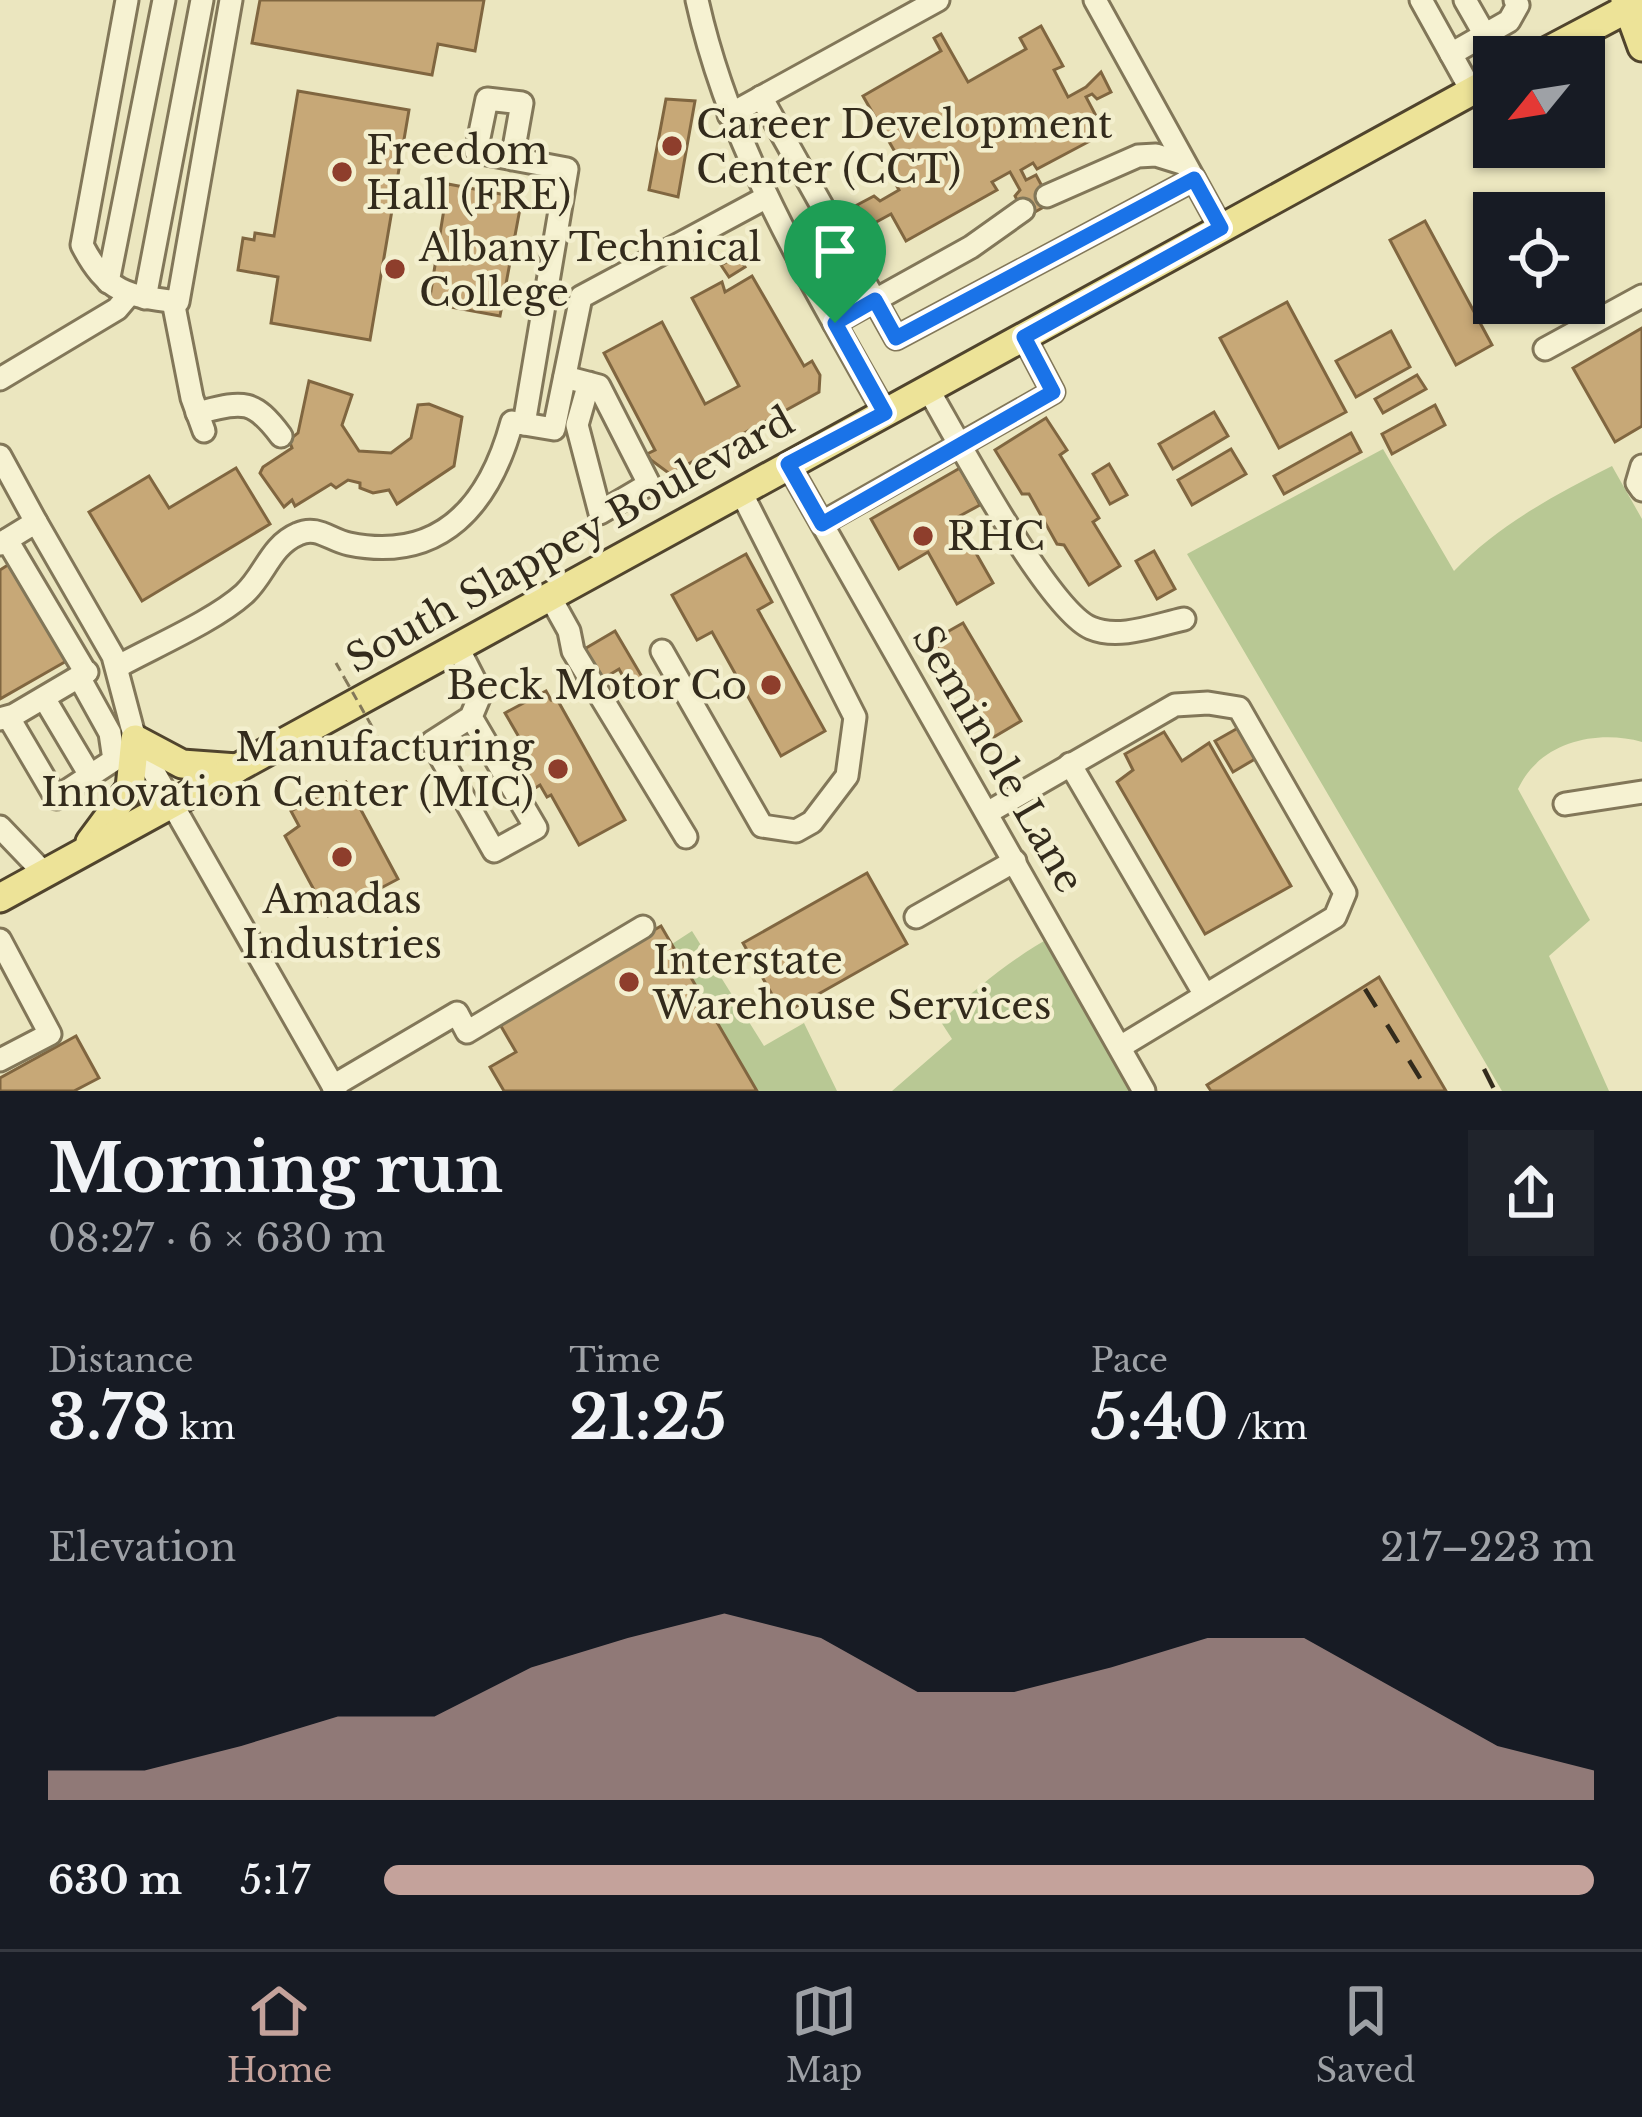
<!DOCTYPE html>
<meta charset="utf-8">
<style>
body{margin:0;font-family:"Libre Baskerville",serif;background:#20242c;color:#f1f3f6;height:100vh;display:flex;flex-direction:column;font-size:45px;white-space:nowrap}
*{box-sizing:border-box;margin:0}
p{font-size:39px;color:#9ea1a6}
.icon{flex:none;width:66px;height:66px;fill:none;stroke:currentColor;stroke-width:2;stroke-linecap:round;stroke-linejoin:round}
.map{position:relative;height:1091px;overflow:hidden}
.details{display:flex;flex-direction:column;background:#171b24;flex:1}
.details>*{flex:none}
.needle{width:78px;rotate:240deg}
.tools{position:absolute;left:1473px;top:36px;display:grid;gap:24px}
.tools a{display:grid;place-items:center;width:132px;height:132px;border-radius:0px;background:#171b24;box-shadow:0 3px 9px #0004;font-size:60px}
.pin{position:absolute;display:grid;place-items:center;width:102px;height:102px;color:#fff;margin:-123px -51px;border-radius:50% 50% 50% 0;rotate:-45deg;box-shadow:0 0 12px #0007}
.pin .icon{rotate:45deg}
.round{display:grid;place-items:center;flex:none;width:126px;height:126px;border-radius:0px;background:#20242c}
.headline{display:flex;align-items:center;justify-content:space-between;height:204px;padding:0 48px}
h1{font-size:66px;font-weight:700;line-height:90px}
.metrics{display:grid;grid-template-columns:repeat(3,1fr);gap:18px;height:204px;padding:12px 48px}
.metrics div{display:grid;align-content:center}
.metrics b{font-size:60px;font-weight:700}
.metrics small{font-size:33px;font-weight:400}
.metrics p{font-size:33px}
.chart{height:336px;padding:24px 48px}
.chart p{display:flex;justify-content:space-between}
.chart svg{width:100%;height:216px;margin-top:12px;fill:#c4a29b;opacity:.7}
ul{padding:0 48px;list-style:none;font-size:39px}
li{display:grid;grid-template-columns:192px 144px 1fr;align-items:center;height:90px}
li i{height:30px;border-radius:15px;background:#c4a29b}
.tab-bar{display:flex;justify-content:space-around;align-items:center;height:168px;border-top:3px solid #363941;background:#171b24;font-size:33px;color:#9ea1a6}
.tab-bar a{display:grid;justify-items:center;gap:6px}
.tab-bar .on{color:#c4a29b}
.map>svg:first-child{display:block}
</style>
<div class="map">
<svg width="1642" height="1091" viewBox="0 0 1642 1091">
<rect width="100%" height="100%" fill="#ebe6bf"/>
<g fill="#b8c894">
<path d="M1383 449 1454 571C1499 525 1554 495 1612 466L1642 519V742C1595 729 1539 743 1518 789L1590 920 1549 956 1609 1091H1502L1187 554Z"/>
<polygon points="692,931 764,1046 804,1023 837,1091 757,1091 672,944"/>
<path d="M1056 934 1144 1091H892L952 1039 941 1022C976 987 1013 958 1056 934Z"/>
</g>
<g fill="#c7a877" stroke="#806640" stroke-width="3">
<polygon points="260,0 484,0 475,51 438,44 432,75 252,43"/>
<polygon points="1041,26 1063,66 1054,70 1068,97 1086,87 1101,72 1111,92 1097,99 1092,94 1086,97 1105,133 1037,169 1033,163 1021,170 1026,180 1036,175 1051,203 1026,217 1015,196 1020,190 1010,172 992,182 997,190 906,241 891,214 869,226 857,205 874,196 880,201 899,190 886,167 899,159 863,96 941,51 934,38 941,34 968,82 1026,49 1020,38"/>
<polygon points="298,91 409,110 370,340 271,323 278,277 238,270 243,238 254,240 255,233 274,236"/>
<polygon points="666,99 695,101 678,197 649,190"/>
<polygon points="448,184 522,198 500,316 429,303"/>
<polygon points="1425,221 1492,345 1456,365 1390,240"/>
<polygon points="738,256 745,267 729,277 721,265"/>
<polygon points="752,276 804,366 812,361 820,375 819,392 670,474 651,460 647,454 655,450 604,353 662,322 705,404 739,386 692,298 722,282 725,292"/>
<polygon points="1287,302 1346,412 1279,448 1220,338"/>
<polygon points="1642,328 1642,426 1615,442 1573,368"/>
<polygon points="1391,331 1410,367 1356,397 1336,361"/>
<polygon points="1417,375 1426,389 1383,413 1375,399"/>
<polygon points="309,381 352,395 342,425 359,451 391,453 411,438 418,405 429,404 462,417 454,466 397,504 389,490 373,493 360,488 360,483 348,480 336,488 331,484 295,506 292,500 284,507 260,473 263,467 292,448 289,440 298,433"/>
<polygon points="1435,405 1445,425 1392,454 1382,434"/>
<polygon points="1214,412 1228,436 1173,469 1159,444"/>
<polygon points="1046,418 1067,450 1060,455 1099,518 1093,522 1120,566 1089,585 1064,545 1057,544 1029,494 1022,494 995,450"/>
<polygon points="1351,433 1361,452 1284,494 1274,476"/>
<polygon points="1231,449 1246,474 1192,505 1178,480"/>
<polygon points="1109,464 1127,495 1110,504 1093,474"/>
<polygon points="236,468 270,524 142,601 89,512 149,476 169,508"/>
<polygon points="960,468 980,505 956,518 993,583 957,604 928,552 899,569 871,519"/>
<polygon points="1154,551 1175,589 1157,599 1136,561"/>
<polygon points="746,554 772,602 758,610 825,731 781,756 712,632 697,640 672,595"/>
<polygon points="14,561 70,659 0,699 0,570"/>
<polygon points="963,623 1021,721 989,740 933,640"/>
<polygon points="615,631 645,682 631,691 619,669 599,681 581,651"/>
<polygon points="546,691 551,700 558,701 625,820 579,845 551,795 547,797 540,785 532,790 510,752 523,744 505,713"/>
<polygon points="1238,728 1255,759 1233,772 1215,741"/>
<polygon points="1164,732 1182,761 1209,743 1291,886 1205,934 1117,782 1133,770 1125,754"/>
<polygon points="346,782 398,879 328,916 285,836 299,826 291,811"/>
<polygon points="867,873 907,944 783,1014 743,943"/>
<polygon points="661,926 757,1091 504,1091 490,1067 516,1052 498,1021"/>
<polygon points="1379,977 1446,1091 1211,1091 1207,1085"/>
<polygon points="76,1036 99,1078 74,1091 0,1091 0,1078"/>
</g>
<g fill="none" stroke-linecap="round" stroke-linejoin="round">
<defs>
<g id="minor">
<path d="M127 0 82 245C107 293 127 296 178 302L231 0"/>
<path d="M697 0C730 150 810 280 885 413"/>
<polyline points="1421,0 1472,92"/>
<polyline points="1465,0 1485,35"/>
<polyline points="1451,54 1509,21 1518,5 1515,0"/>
<polyline points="761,97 896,338 1194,179 1095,0"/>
<polyline points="729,115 938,0"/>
<polyline points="512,159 522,103 487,99 476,152 567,169 524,424"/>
<polyline points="1194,179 1221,228"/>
<polyline points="1047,196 1138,156 1156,155 1185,164"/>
<polyline points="108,282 164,0"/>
<polyline points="145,298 202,0"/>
<polyline points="173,301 192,398 204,431"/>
<polyline points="834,323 971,247 1023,210"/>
<polyline points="1545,349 1642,296"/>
<polyline points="565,377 599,386 649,484 600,513 577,425 589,383"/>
<polyline points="0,379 117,309 128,296"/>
<path d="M928 389C956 437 1048 610 1091 628 1119 640 1156 625 1184 619"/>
<path d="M197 413C242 402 252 397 281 436"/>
<polyline points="0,456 36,522"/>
<polyline points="788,464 1144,1091"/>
<polyline points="1642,466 1637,483 1642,490"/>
<polyline points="822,523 1053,392 1024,337"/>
<polyline points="7,540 86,673"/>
<polyline points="0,544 36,522 113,656 135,739 336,1091"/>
<polyline points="549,595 569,631 573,651 686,837"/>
<polyline points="457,646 481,693 471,717 432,742 494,851 536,828 471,717"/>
<polyline points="662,651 762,826 796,831 812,822 847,776 855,717 740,490"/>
<path d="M117 667C153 647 214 621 244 594 265 575 270 546 298 534 317 525 330 540 349 544 442 563 490 503 512 422L554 429 581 297 767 197"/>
<polyline points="44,698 91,777"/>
<polyline points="9,718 56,798 114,760 110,733 79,677"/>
<polyline points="0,719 14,715 87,672"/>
<polyline points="1070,764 1205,995"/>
<polyline points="1565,804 1642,792"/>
<polyline points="987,813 1175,705 1208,703 1239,708 1345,893 1335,917 1120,1047"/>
<polyline points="0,827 45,874"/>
<polyline points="916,917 1015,861"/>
<polyline points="0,940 50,1034 0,1060"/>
<polyline points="333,1086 457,1013 467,1032 643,927"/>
</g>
<g id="major">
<polyline points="1625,0 1642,47"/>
<polyline points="1536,57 1642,1"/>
<polyline points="90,842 130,788 135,739 182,764 237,768"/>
<polyline points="0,898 1494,79"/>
</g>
</defs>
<use href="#minor" stroke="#827759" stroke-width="27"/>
<use href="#major" stroke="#50442d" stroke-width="33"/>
<g stroke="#827759" stroke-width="3" stroke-dasharray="9 6" stroke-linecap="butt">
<polyline points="336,663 345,679"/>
<polyline points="370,723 378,738"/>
</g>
<use href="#minor" stroke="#f6f2d2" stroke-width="21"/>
<use href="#major" stroke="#ede398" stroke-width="27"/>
<g stroke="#332b1c" stroke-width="4.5" stroke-dasharray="21 21" stroke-linecap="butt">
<polyline points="1365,989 1428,1091"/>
<polyline points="1484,1069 1495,1091"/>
</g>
<polyline stroke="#827759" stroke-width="3" stroke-dasharray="9 6" stroke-linecap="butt" points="345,679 370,723"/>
</g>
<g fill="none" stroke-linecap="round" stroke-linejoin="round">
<defs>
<polygon id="route" points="1194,179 1221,228 1024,337 1053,392 822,524 788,464 885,413 835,323 875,300 896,338"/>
</defs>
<use href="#route" stroke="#fff" stroke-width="24"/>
<use href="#route" stroke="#1a73e8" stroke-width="15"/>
</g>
<g fill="#8e3e2c" stroke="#f3efce" stroke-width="4.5">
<circle cx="672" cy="146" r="12"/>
<circle cx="342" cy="172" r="12"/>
<circle cx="395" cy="269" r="12"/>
<circle cx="923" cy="536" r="12"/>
<circle cx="771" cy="685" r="12"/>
<circle cx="558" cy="769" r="12"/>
<circle cx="342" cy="857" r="12"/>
<circle cx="629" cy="982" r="12"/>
</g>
<g text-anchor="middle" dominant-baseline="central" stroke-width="9" stroke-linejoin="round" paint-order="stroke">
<g font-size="39" fill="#332b1c" stroke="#f3efce" text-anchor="start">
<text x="696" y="124">Career Development<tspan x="696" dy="45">Center (CCT)</tspan></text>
<text x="366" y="150">Freedom<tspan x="366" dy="45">Hall (FRE)</tspan></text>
<text x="419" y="247">Albany Technical<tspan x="419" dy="45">College</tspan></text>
<text x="947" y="536">RHC</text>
<text x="747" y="685" text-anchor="end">Beck Motor Co</text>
<text x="534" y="747" text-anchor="end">Manufacturing<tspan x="534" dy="45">Innovation Center (MIC)</tspan></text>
<text x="342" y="899" text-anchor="middle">Amadas<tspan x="342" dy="45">Industries</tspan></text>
<text x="653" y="960">Interstate<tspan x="653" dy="45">Warehouse Services</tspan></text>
</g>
<g font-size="39" fill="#332b1c" stroke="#f3efce">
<text transform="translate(570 540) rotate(-29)">South Slappey Boulevard</text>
<text transform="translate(998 759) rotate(60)">Seminole Lane</text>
</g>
</g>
</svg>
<div class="tools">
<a><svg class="needle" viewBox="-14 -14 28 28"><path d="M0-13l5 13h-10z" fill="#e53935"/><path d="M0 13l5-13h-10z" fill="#9ea1a6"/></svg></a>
<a><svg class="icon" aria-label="locate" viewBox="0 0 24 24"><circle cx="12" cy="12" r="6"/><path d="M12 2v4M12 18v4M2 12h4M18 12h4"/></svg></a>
</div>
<div class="pin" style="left:835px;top:323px;background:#1e9e55"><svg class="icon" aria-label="arrive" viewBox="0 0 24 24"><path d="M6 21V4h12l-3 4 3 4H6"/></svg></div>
</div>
<section class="details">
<div class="headline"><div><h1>Morning run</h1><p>08:27 · 6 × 630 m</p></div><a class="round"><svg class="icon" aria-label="share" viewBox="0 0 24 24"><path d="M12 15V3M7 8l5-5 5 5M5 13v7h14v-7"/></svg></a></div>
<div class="metrics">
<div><p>Distance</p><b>3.78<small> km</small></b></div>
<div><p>Time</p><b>21:25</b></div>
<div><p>Pace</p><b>5:40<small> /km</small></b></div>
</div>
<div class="chart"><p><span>Elevation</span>217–223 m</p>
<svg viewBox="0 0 160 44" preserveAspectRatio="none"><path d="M0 44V38L10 38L20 33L30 27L40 27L50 17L60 11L70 6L80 11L90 22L100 22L110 17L120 11L130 11L140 22L150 33L160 38V44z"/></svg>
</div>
<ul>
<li><b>630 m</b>5:17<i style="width:100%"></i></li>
</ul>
</section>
<nav class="tab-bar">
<a class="on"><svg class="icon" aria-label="home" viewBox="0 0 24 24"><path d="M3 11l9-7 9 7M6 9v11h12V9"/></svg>Home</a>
<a><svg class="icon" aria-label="map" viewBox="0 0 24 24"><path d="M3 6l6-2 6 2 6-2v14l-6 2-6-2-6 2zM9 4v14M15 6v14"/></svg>Map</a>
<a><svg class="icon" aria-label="saved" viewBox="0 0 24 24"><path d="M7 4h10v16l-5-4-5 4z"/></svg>Saved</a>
</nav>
